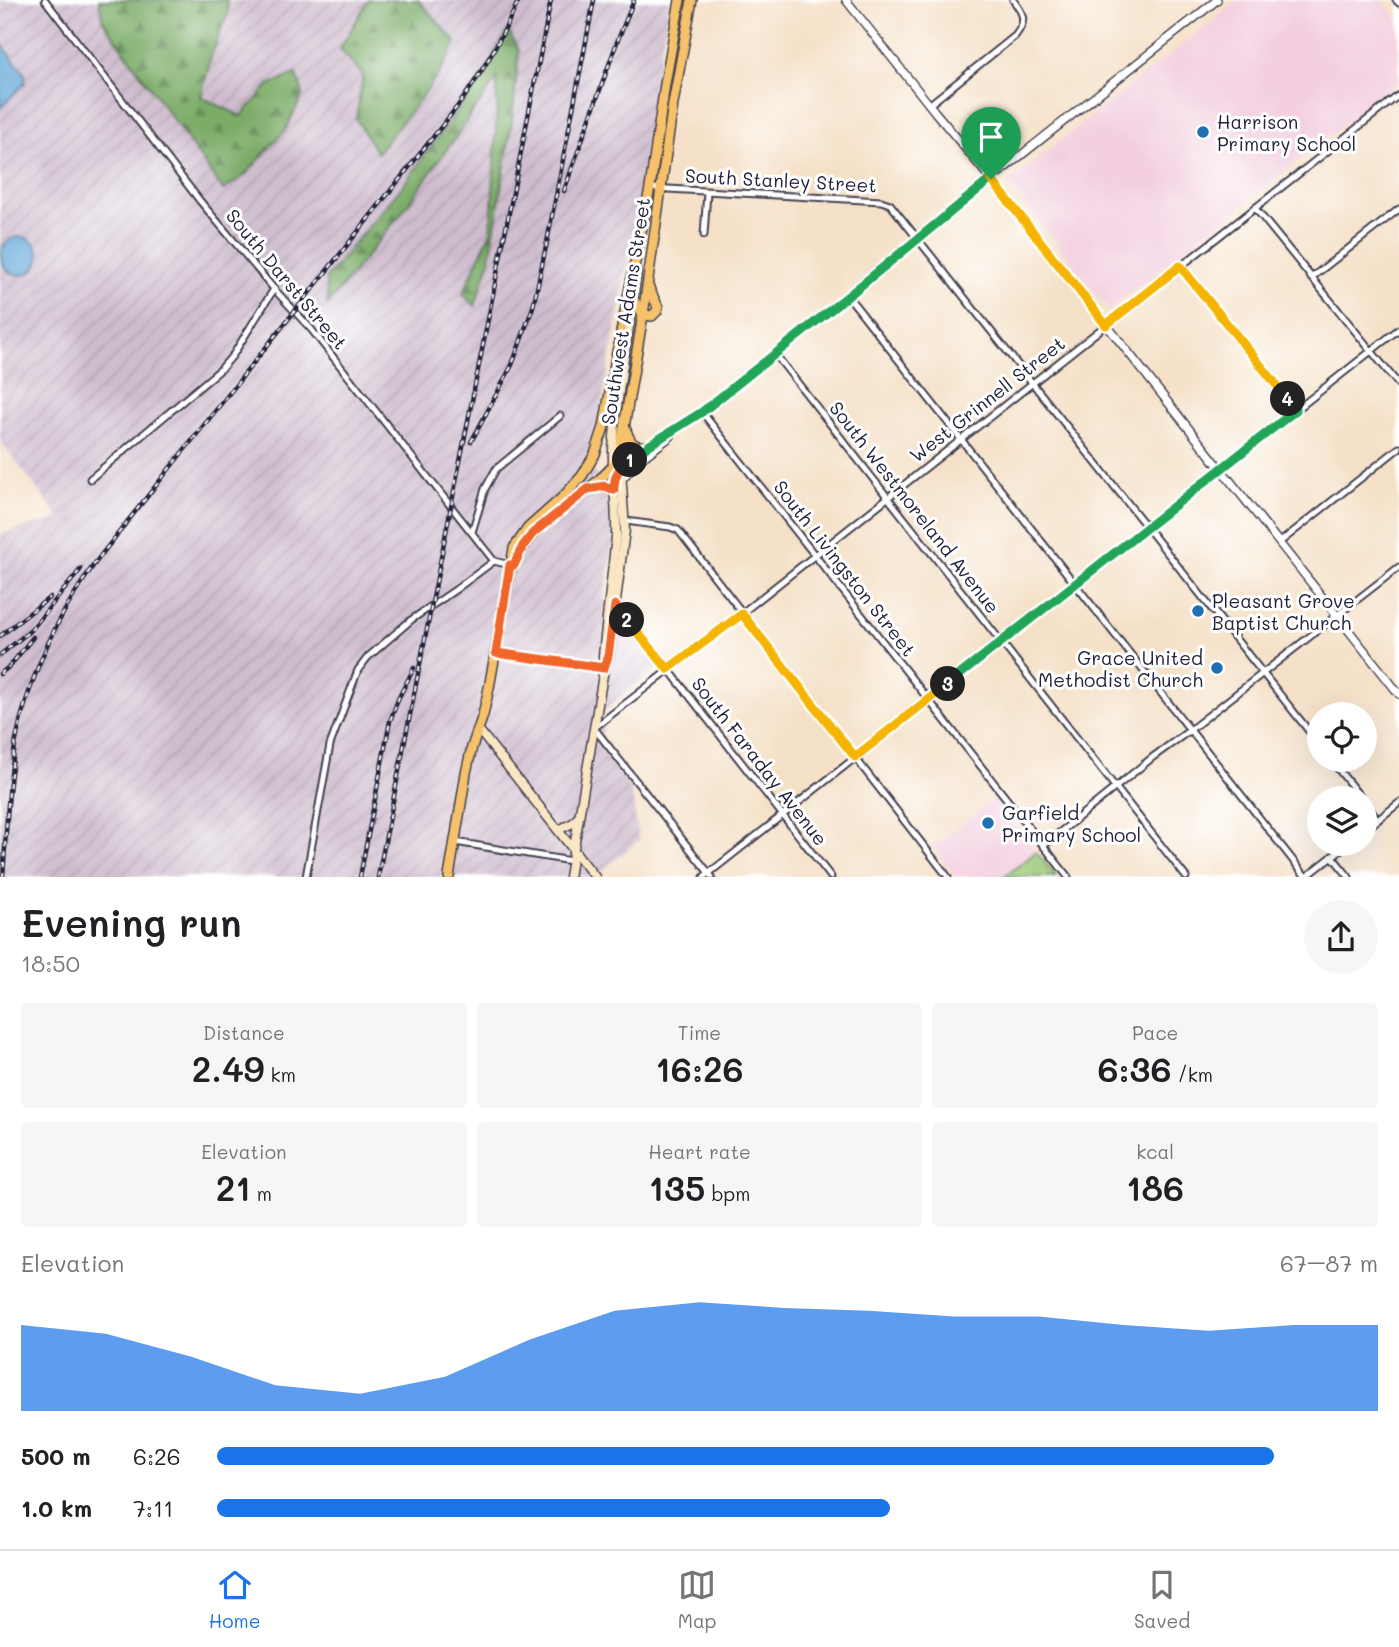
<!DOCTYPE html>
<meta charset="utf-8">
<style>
body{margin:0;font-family:Mali,sans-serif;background:#f6f6f6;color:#202124;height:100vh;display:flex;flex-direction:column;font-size:26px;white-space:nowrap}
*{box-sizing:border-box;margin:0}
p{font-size:23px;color:#757577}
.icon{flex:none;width:38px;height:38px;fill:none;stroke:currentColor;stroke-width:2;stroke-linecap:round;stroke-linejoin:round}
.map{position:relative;height:877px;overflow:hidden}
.panel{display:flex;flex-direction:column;background:#fff;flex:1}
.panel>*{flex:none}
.controls{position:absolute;left:1307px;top:702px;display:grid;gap:14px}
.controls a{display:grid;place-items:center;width:70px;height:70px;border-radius:50%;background:#fff;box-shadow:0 7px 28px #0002;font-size:35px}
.pin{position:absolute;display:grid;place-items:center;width:60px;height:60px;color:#fff;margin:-72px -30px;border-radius:50% 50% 50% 0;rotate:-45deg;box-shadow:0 0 7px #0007}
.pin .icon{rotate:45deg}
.km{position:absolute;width:35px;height:35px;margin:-18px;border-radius:50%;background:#222;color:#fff;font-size:19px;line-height:35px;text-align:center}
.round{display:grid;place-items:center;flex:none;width:74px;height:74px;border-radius:37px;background:#f6f6f6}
.summary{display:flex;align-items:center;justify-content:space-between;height:119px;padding:0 21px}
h1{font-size:38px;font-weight:600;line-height:52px}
.stats{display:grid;grid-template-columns:repeat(3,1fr);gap:10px;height:119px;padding:7px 21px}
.stats div{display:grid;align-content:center;border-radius:7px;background:#f6f6f6;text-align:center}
.stats b{font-size:35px;font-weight:600}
.stats small{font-size:19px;font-weight:400}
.stats p{font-size:19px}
.chart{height:196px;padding:14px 21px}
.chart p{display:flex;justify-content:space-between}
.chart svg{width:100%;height:126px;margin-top:7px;fill:#1a73e8;opacity:.7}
ul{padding:0 21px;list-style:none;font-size:23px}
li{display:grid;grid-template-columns:112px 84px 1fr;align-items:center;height:52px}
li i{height:18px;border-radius:9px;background:#1a73e8}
.menu{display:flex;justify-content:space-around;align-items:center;height:98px;border-top:2px solid #e0e0e0;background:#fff;font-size:19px;color:#757577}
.menu a{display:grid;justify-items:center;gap:4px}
.menu .on{color:#1a73e8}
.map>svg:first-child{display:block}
</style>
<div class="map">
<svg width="1399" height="877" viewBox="0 0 1399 877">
<defs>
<pattern id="industrial-furrows" width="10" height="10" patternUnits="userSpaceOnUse" patternTransform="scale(1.75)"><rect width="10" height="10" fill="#cfbdce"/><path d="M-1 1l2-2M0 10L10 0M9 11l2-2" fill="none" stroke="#b1a2b2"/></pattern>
<pattern id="forest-firs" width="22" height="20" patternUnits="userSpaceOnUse" patternTransform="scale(1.75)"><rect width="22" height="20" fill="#7bac67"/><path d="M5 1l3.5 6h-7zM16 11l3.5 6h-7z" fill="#648c56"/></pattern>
</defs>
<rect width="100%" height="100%" fill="#fff"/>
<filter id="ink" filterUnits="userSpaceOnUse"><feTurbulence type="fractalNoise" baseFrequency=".0143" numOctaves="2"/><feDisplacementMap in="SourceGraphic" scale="14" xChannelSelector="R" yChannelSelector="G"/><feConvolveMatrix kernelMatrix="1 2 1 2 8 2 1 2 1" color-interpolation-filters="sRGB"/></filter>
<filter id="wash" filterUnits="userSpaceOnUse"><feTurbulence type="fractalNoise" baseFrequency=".00686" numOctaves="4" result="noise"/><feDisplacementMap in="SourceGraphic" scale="28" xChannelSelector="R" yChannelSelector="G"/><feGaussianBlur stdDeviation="1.57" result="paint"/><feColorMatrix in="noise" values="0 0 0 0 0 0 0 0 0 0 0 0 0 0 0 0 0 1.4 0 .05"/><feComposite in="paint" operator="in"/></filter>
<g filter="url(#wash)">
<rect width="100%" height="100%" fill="#f5e1c8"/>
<g fill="#f3cfdf">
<polygon points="1239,0 1382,0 1399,21 1399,81 1109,310 1008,182"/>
<polygon points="995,799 1036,852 1004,877 956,877 933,846"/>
</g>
<polygon fill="url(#industrial-furrows)" points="0,0 671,0 662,42 642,182 599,419 587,458 610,500 613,515 613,547 604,598 659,666 604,711 602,743 629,778 639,840 595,877 0,877 0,534 60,518 0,441"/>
<g fill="url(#forest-firs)" stroke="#4e6751" stroke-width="2">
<polygon points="99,0 227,0 228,12 212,53 201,97 241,116 270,84 296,74 303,94 286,129 244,176 223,190 103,21"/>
<polygon points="368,0 418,0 456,42 438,76 377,153 356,119 363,75 340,49"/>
<polygon points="508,30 519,51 512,120 490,259 475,306 463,294 491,231 497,112 497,78 404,210 328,304 326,278 401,188 482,77"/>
</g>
<polygon fill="#9ac876" stroke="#5e7558" stroke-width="2" points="1036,852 1057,877 1004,877"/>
<g fill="#63a8d8" stroke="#42658a" stroke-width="2">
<polygon points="0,42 25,74 25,83 0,108"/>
<circle cx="20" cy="256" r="19"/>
</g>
</g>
<g filter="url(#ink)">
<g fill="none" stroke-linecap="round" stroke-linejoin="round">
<defs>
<g id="minor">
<polyline points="45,0 200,201 274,289 311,329 494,561 510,565"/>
<polyline points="1396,0 1399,3"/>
<path d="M929 105 1015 36C1027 21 1024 14 1013 0"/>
<polyline points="650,188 881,201 890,204 1320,745"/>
<polyline points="1255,208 1399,385"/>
<polyline points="704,235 707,192"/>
<polyline points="1180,266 1296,410"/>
<polyline points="1311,278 1399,209"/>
<polyline points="848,296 1306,877"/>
<polyline points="775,354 1186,877"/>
<polyline points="702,412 1068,877"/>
<polyline points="90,479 221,369 233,355 274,289"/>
<polyline points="626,521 670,527 678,530 948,877"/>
<polyline points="472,532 485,489 496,469 560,416"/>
<polyline points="1279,543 1399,448"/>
<polyline points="615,605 673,675 831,877"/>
<polyline points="496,653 604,669"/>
<polyline points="1331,760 1361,798"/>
<polyline points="1365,803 1378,820"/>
<polyline points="1365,830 1399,803"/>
<polyline points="455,842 571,861"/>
<polyline points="1043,846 1153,757 1186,733 1399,567"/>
<polyline points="1332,856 1349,877"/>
<polyline points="306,877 330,745 358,670 368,657 411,620 455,590 494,561"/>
<polyline points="704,877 1399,329"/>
<polyline points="712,877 594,728 742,613 1106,325 1399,95"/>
<polyline points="1306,877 1348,844"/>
</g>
<g id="tertiary">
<polyline points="846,0 935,112 991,179 1399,694"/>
<polyline points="618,471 624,464 648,446 702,412 775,354 991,179 1217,0"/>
<polyline points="622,479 637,462 671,436"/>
</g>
<g id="secondary">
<path d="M604 669 603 655 616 536C617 507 612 479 613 450 616 391 630 331 637 272"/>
<polyline points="478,729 595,877"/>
<polyline points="558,830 573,823 579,816"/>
<polyline points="569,877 604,669 609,656 625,530 620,455"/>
</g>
<g id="primary">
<polyline points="634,300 643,315 652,316 657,311 658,307 648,286"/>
<path d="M625 428C631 443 631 447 648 446"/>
<polyline points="590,488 605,486 614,490"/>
<path d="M513 567C530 526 560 512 593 485 603 476 613 469 619 457L643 315 673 104 692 0"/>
<polyline points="449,877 466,773 472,747 483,715 489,688 514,548 528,528 564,496 582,476 595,454 604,427 616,357 650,188 665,84 680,0"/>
</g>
</defs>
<use href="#minor" stroke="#423f50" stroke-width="9"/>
<use href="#tertiary" stroke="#423f50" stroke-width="10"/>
<use href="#secondary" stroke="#423f50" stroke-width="11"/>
<use href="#primary" stroke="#423f50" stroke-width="12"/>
<use href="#minor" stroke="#fff" stroke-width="5"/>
<use href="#tertiary" stroke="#fff" stroke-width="7"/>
<use href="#secondary" stroke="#fbe6c4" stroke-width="8"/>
<use href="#primary" stroke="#f5c16b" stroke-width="9"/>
<defs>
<g id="rail">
<polyline points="564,191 617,42 634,0"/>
<polyline points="471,442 512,365 533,307 547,242 594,0"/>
<polyline points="0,636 50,597"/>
<polyline points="0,655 31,630 81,569"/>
<polyline points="0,674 10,666 33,637"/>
<path d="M3 877C7 825 8 768 21 718 35 668 56 620 85 578 97 558 113 541 127 522L457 107C482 74 502 37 519 0"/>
<polyline points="360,877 390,721 399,697 414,668"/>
<polyline points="378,877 551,0"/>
</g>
</defs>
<use href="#rail" stroke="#22223b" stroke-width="4.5"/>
<use href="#rail" stroke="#fff" stroke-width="2" stroke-dasharray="5" stroke-linecap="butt"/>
</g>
</g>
<g fill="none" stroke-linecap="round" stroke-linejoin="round" filter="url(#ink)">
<defs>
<polyline id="split-1" points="630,460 648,446 702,412 853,292 991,179"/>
<path id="split-2" d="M627 620 615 605 608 656 604 668 496 653 510 565H514L523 546 533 533 588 489 605 486 614 490C614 476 618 468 630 460"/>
<polyline id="split-3" points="627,620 668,669 742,614 855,757 948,684"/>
<polyline id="split-4" points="948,684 1296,410 1288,399"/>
<polyline id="split-5" points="991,179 1106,325 1180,266 1288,399"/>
</defs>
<use href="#split-1" stroke="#fff" stroke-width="14"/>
<use href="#split-2" stroke="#fff" stroke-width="14"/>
<use href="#split-3" stroke="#fff" stroke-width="14"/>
<use href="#split-4" stroke="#fff" stroke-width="14"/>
<use href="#split-5" stroke="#fff" stroke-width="14"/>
<use href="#split-1" stroke="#22a559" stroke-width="9"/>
<use href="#split-2" stroke="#f0652b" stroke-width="9"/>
<use href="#split-3" stroke="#f5b400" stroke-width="9"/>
<use href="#split-4" stroke="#22a559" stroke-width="9"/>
<use href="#split-5" stroke="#f5b400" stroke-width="9"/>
</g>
<g fill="#1f6fb2" stroke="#fff" stroke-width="2.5">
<circle cx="1203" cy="132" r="7"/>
<circle cx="1198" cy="611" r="7"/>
<circle cx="1217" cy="668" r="7"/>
<circle cx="988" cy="823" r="7"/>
</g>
<g text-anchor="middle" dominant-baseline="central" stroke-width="6" stroke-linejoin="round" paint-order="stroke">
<g font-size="19" fill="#22223b" stroke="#fff" text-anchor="start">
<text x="1217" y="121">Harrison<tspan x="1217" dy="22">Primary School</tspan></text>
<text x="1212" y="600">Pleasant Grove<tspan x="1212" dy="22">Baptist Church</tspan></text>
<text x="1203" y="657" text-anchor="end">Grace United<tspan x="1203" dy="22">Methodist Church</tspan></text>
<text x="1002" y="812">Garfield<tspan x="1002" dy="22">Primary School</tspan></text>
</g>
<g font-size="19" fill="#22223b" stroke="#fff">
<text transform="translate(781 180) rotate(3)">South Stanley Street</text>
<text transform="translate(287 279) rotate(50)">South Darst Street</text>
<text transform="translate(625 311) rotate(-81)">Southwest Adams Street</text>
<text transform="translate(987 399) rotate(-38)">West Grinnell Street</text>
<text transform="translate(915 507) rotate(52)">South Westmoreland Avenue</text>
<text transform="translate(845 568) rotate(52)">South Livingston Street</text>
<text transform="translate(760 761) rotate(52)">South Faraday Avenue</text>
</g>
</g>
</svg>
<div class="controls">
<a><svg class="icon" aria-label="locate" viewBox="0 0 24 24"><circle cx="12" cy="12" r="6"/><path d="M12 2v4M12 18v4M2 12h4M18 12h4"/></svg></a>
<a><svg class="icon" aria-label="layers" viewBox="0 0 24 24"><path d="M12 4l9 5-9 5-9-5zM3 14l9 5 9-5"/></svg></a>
</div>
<div class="pin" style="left:991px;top:179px;background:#1e9e55"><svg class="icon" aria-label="arrive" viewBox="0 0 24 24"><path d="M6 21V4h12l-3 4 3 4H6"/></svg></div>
<b class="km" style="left:630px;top:460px">1</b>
<b class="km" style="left:627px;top:620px">2</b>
<b class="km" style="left:948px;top:684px">3</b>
<b class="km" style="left:1288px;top:399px">4</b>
</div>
<section class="panel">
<div class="summary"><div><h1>Evening run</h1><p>18:50</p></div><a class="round"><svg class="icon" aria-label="share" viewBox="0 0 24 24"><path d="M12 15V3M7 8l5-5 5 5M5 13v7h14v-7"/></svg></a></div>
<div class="stats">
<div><p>Distance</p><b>2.49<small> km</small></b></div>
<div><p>Time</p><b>16:26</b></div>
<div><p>Pace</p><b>6:36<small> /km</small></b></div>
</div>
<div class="stats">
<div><p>Elevation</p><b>21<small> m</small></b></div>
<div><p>Heart rate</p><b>135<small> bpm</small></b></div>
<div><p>kcal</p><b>186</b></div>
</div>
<div class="chart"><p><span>Elevation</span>67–87 m</p>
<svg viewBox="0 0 160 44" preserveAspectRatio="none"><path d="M0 44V14L10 17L20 25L30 35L40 38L50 32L60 19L70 9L80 6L90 8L100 9L110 11L120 11L130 14L140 16L150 14L160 14V44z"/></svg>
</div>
<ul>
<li><b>500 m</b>6:26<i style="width:91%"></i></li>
<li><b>1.0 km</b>7:11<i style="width:58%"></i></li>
</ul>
</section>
<nav class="menu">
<a class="on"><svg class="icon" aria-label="home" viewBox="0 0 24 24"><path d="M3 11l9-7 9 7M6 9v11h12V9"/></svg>Home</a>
<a><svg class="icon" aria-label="map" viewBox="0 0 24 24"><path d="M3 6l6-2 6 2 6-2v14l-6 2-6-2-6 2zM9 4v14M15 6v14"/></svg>Map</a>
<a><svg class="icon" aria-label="saved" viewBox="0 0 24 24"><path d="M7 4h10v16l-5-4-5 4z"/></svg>Saved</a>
</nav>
